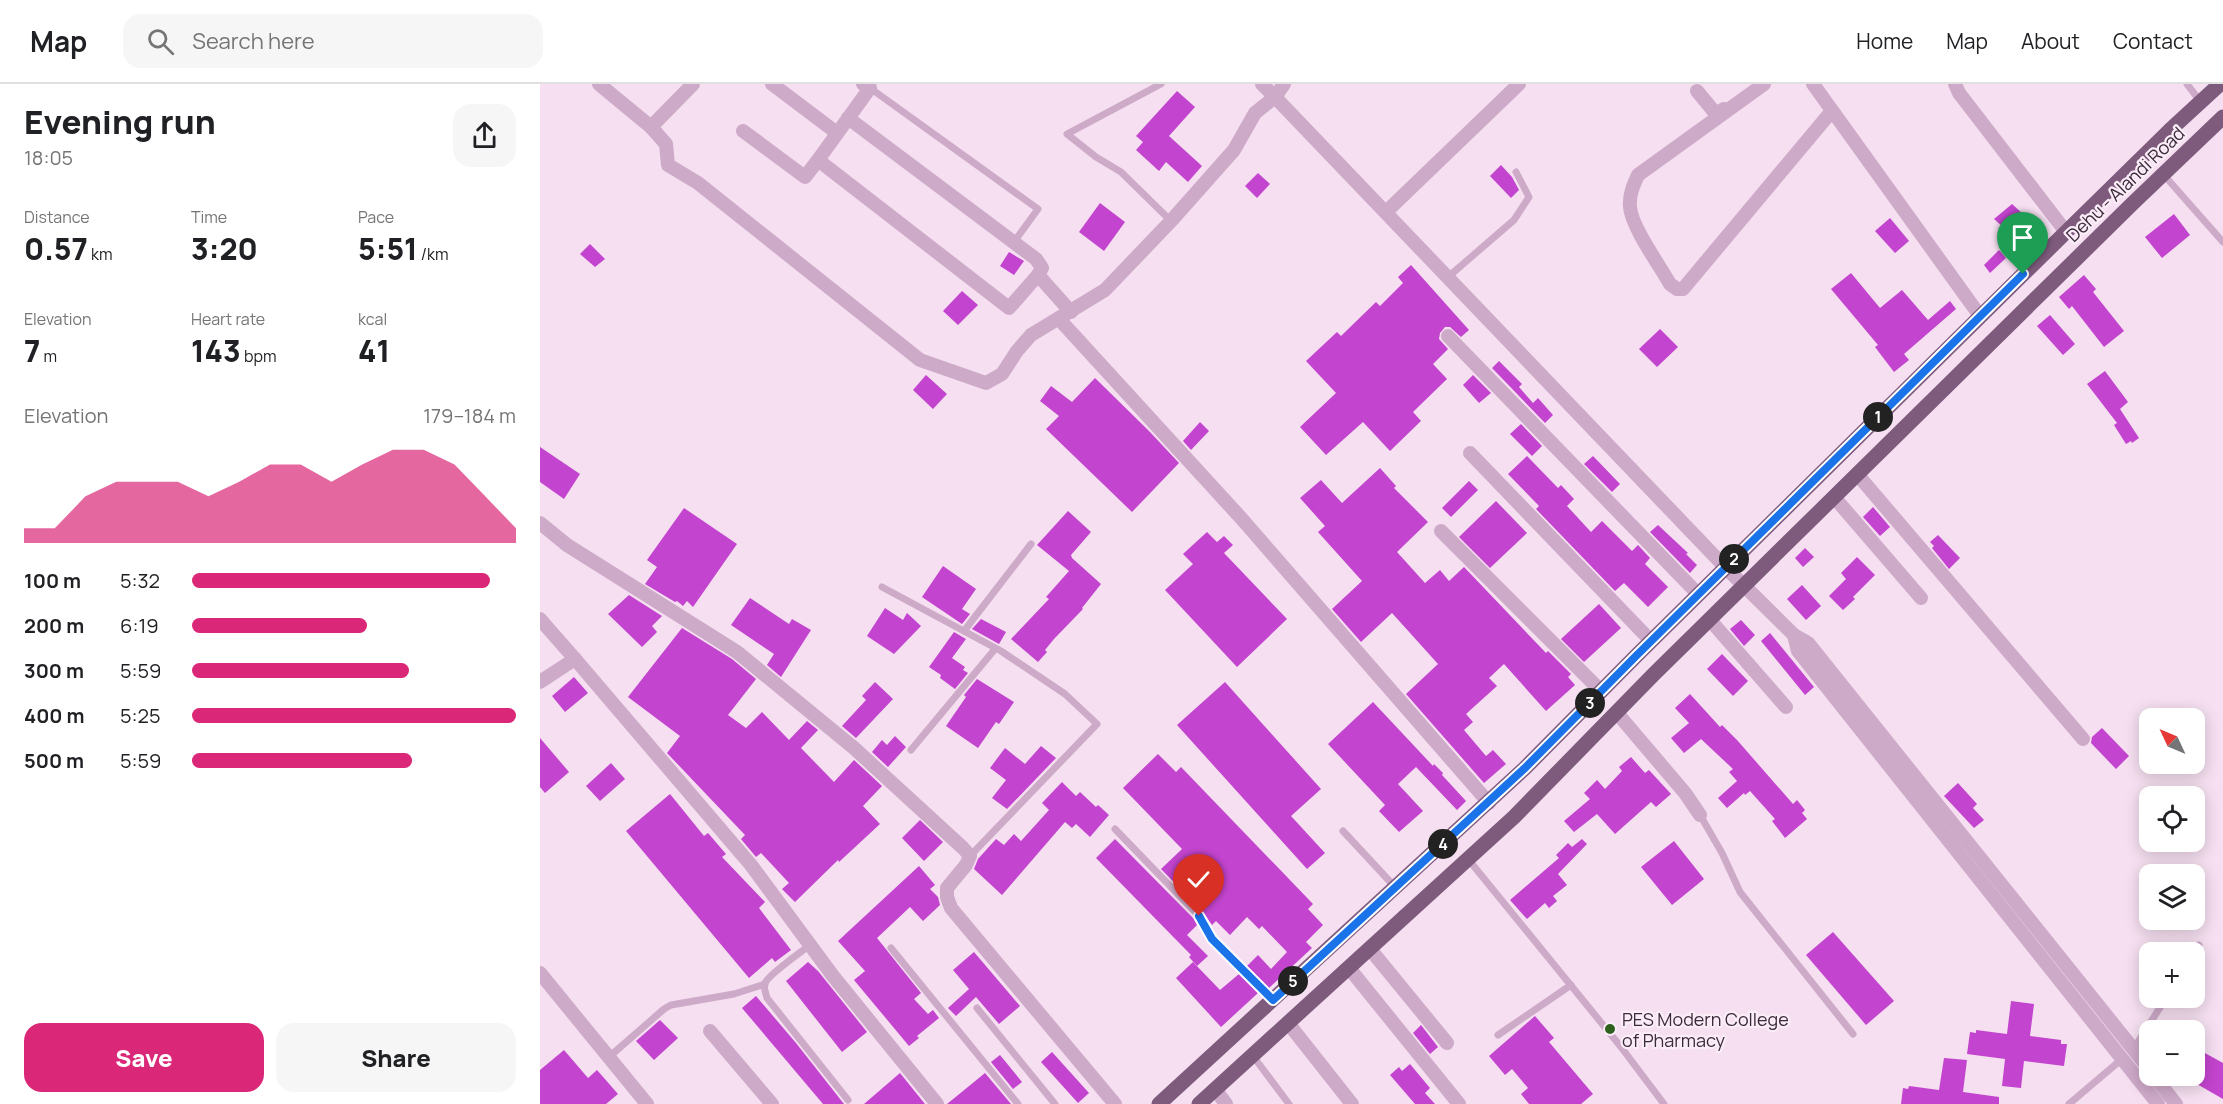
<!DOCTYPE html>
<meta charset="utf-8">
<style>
body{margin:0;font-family:Manrope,sans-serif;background:#f6f6f6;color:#202124;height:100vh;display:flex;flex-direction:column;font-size:22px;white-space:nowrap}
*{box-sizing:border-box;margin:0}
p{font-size:20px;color:#757577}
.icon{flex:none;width:33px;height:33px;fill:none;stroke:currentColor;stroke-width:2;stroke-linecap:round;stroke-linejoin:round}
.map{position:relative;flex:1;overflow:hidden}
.sheet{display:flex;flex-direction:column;background:#fff;width:540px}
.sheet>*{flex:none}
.needle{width:39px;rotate:314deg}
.buttons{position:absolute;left:1599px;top:624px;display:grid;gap:12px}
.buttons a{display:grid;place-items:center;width:66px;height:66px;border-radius:12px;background:#fff;box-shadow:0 3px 15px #0003;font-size:30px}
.pin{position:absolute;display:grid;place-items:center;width:51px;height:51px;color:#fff;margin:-62px -26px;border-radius:50% 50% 50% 0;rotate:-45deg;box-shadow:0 0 6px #0007}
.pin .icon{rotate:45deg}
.km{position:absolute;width:30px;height:30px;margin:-15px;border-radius:50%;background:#222;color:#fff;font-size:16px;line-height:30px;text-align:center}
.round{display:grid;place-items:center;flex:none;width:63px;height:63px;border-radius:18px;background:#f6f6f6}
.headline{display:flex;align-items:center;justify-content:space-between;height:102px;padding:0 24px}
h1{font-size:33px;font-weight:800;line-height:45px}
.figures{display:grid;grid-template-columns:repeat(3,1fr);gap:9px;height:102px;padding:6px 24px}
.figures div{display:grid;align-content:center}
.figures b{font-size:30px;font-weight:800}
.figures small{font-size:16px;font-weight:400}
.figures p{font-size:16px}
.chart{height:168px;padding:12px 24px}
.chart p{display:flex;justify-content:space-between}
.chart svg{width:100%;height:108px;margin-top:6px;fill:#db2777;opacity:.7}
.button{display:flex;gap:12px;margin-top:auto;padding:12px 24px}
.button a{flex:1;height:69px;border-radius:18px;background:#db2777;color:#fff;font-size:24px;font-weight:800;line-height:69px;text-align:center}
.button a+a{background:#f6f6f6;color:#202124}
ul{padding:0 24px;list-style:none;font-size:20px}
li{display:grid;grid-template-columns:96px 72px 1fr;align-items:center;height:45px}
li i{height:15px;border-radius:8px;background:#db2777}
header{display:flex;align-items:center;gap:36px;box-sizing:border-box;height:84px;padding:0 30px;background:#fff;border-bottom:2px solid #e0e0e0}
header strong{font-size:28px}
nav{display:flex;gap:33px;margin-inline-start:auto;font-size:21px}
.search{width:420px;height:54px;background:#f6f6f6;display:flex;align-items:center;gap:15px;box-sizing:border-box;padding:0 21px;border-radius:18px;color:#757577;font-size:22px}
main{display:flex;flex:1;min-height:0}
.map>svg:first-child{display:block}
</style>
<header>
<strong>Map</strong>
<div class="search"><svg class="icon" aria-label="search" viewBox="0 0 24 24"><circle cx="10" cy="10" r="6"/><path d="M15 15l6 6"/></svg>Search here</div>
<nav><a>Home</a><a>Map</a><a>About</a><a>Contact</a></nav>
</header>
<main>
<section class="sheet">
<div class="headline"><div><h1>Evening run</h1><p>18:05</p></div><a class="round"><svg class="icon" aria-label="share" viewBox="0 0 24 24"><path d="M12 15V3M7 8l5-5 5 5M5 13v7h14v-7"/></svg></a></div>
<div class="figures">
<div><p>Distance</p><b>0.57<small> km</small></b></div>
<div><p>Time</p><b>3:20</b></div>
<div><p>Pace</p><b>5:51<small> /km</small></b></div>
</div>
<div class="figures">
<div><p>Elevation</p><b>7<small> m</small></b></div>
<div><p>Heart rate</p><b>143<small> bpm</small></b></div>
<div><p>kcal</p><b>41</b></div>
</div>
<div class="chart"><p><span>Elevation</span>179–184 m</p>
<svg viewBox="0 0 160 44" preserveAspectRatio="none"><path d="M0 44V38L10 38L20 25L30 19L40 19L50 19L60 25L70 19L80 12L90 12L100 19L110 12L120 6L130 6L140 12L150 25L160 38V44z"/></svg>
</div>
<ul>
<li><b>100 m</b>5:32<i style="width:92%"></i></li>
<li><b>200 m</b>6:19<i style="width:54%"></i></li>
<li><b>300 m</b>5:59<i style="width:67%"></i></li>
<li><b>400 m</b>5:25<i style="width:100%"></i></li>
<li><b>500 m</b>5:59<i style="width:68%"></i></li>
</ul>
<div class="button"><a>Save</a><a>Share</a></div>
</section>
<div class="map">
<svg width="1683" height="1020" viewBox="0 0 1683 1020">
<rect width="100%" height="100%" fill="#f5dff0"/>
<g fill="#c344ce">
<polygon points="637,7 655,23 629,52 662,82 648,98 626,78 619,87 596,66 603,58 596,52"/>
<polygon points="961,81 972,93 979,106 971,114 950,92"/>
<polygon points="718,89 730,100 717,114 705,102"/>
<polygon points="560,119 585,138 564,167 539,148"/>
<polygon points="1472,120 1495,141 1480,158 1454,135"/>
<polygon points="1634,130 1650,151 1622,174 1605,153"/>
<polygon points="1350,134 1369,157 1355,169 1335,147"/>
<polygon points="50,160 65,175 55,183 40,170"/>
<polygon points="1459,166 1466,174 1450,189 1444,181"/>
<polygon points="469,168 484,177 474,191 460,182"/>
<polygon points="871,181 929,246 921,253 910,243 905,243 900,249 899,255 908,265 893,280 907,295 873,328 881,337 850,367 823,338 786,371 760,343 796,309 766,277 797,248 801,252 836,218 840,222 863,199 858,193"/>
<polygon points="1311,189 1340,224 1362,206 1388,236 1410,217 1416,225 1364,270 1369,276 1354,288 1335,263 1338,261 1291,205"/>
<polygon points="1544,191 1556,205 1553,208 1584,247 1564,263 1532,222 1529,225 1519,213"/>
<polygon points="422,207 438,221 418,241 403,227"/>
<polygon points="1510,231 1535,260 1523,271 1497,242"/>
<polygon points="1120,245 1138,263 1117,283 1099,265"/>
<polygon points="959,277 982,300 979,303 993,319 998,314 1013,331 1005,339 952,284"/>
<polygon points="1565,287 1588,318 1580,325 1599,354 1592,359 1591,357 1586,360 1574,341 1577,339 1547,300"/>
<polygon points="386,291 407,310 393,325 373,306"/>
<polygon points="933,291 951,309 939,319 923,301"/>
<polygon points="555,294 609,347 639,379 592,428 506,345 519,332 500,317 511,302 532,318"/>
<polygon points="660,338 669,347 651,366 643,357"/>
<polygon points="981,340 1002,362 992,372 970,350"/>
<polygon points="0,363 40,390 24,415 0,398"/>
<polygon points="987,372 1018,404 1021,401 1034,415 1027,422 1051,448 1062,437 1092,467 1098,461 1110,474 1105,480 1128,503 1108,523 1084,499 1075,507 996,425 999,422 968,390"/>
<polygon points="1053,372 1080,400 1072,408 1044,380"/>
<polygon points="840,384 856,402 854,404 888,438 857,468 885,499 900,486 909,497 924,483 1006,569 1008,567 1031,590 1028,593 1035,601 1006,627 964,580 949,594 957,602 926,630 933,638 924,646 946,672 953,666 966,680 944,699 866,610 898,580 852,529 821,558 792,525 822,497 778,448 785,442 760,414 781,396 802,419"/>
<polygon points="929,397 938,406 911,433 902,424"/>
<polygon points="956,417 987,449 950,484 919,453"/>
<polygon points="1333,423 1350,443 1340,452 1323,433"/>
<polygon points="144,424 197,460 153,523 147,517 143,522 137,517 135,518 105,500 117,483 107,476"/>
<polygon points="528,427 551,448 531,471 532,474 561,500 542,524 543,525 514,555 505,566 507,568 498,578 471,555 509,515 506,513 529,487 497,461"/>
<polygon points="1118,441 1148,469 1146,470 1157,481 1150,489 1110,448"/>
<polygon points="667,448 677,458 684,452 693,461 684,469 747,535 697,583 625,506 653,480 643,470"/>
<polygon points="1398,451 1420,474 1409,485 1392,464 1394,462 1390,458"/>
<polygon points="1265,464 1274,473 1263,483 1255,474"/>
<polygon points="1317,473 1335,491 1313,513 1315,515 1303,526 1289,512 1306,495 1301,489"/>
<polygon points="403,482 436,505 422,525 430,530 422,540 382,513"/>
<polygon points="1262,501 1281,522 1266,536 1247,515"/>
<polygon points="89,511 122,532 112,542 117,548 102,563 68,530"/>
<polygon points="210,514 249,540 252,535 271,546 241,593 227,581 234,570 191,541"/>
<polygon points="1059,520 1081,544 1044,578 1021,555"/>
<polygon points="345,524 363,536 367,529 381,542 354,570 327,552"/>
<polygon points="441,535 466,548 459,560 432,545"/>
<polygon points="1201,536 1215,551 1204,562 1190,545"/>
<polygon points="142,544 192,575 216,595 188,631 206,644 222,628 249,656 267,637 278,646 261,664 294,698 314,676 342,702 323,722 340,740 299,778 298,776 255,818 242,805 249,799 221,769 216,773 201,755 205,751 127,669 140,652 88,613"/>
<polygon points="414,548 426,555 412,574 425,583 423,586 428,589 415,605 400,594 401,591 389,583"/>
<polygon points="1230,549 1274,603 1265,611 1221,557"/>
<polygon points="1182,570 1208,597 1193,612 1167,585"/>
<polygon points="34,593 48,609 25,628 12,612"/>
<polygon points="437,595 474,618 459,640 456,638 438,664 406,642 426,613 424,611"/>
<polygon points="335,598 353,615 316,654 302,642 326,616 322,612"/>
<polygon points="685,598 781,705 751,732 785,769 767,785 637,641"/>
<polygon points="1150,610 1180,643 1182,641 1197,656 1253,720 1257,716 1265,726 1262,729 1267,735 1245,754 1232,737 1235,735 1210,707 1205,711 1204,709 1187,724 1178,714 1197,697 1189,688 1193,685 1161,655 1144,669 1131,654 1149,639 1135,624"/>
<polygon points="833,618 893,682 894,680 903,689 902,691 926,717 917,726 876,683 858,700 883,727 859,748 839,727 845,721 788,660"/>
<polygon points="1562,644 1589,672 1576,685 1551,659 1552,653"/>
<polygon points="355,652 366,663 348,683 332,668 342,656 347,661"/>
<polygon points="0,654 29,688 5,709 0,703"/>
<polygon points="501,662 516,674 467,725 452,714 466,696 450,684 465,664 485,680"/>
<polygon points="618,670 636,688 641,683 773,820 768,825 783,841 766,858 772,864 729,904 707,882 718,871 731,885 747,868 722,842 719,845 707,833 690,851 676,837 672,841 663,828 621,785 642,765 583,704"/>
<polygon points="1091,673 1105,689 1109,686 1131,710 1116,723 1111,718 1075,750 1057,730 1034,748 1024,737 1050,715 1044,709 1057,696 1065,705 1082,687 1079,683"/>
<polygon points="71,679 85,695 60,717 46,702"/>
<polygon points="522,698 536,712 540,708 556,723 558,721 569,731 550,753 536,740 532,744 525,738 462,811 434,785 438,775 456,755 464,761 474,750 481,757 509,726 502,719"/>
<polygon points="1418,699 1437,720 1433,724 1444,736 1434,744 1404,712"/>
<polygon points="130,710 164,752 168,749 186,770 182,773 225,818 219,824 251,866 235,878 232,874 209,894 86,747"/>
<polygon points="380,736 403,758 384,777 362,754"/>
<polygon points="575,755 654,835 657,841 647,851 668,872 657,882 649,873 651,871 556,774"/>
<polygon points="1042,755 1047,760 1018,790 1027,801 1013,812 1017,817 1009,824 1005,819 987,835 970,816 1019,774 1016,771 1028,759 1032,763"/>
<polygon points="1134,757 1164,795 1132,821 1101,783"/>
<polygon points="379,782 395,801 390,805 398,813 400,821 383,837 370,823 337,854 381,909 374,915 388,930 393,926 399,934 377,952 379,954 369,962 314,896 325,887 298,857"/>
<polygon points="1293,848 1354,917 1326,941 1266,871"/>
<polygon points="434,868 480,922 459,940 436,913 416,932 408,924 429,905 413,886"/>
<polygon points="268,878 278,887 327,948 302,968 246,897"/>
<polygon points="653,878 680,906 699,890 718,909 681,943 636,894"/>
<polygon points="216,912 256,959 304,1020 283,1020 202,924"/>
<polygon points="1471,917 1494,920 1490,952 1521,956 1521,960 1527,960 1524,982 1484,977 1481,1004 1462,1002 1465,975 1427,970 1430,948 1436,949 1436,946 1467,950"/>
<polygon points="995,932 1014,954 1009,958 1053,1010 1041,1020 989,1020 981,1010 988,1004 972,985 965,991 949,972"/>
<polygon points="120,936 138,954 114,976 96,957"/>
<polygon points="881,941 898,963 890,970 873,949"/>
<polygon points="1654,963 1683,979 1683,1015 1650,996 1652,992 1654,992"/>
<polygon points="24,966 48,994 57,986 78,1010 66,1020 0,1020 0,986"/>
<polygon points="512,968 549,1009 538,1019 501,978"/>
<polygon points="460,971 482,998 473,1005 451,978"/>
<polygon points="1404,974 1427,976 1423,1008 1459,1013 1459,1020 1361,1020 1363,1004 1368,1005 1369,1002 1399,1006"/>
<polygon points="870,980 890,1004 885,1009 895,1020 875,1020 850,991 859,983 862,987"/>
<polygon points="360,989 385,1020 324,1020"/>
<polygon points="445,989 471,1020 407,1020 423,1007"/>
</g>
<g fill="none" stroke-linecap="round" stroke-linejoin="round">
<g stroke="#ceaac9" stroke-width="7">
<polyline points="621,0 527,50 556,73 581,88 631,137"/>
<polyline points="1647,0 1660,17"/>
<polyline points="330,4 498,125 474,158"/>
<polyline points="1623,90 1683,158"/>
<polyline points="908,193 974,136 989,113 976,88"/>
<polyline points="342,503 461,567 525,610 557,640 430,772"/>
<polyline points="424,547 491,460"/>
<polyline points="371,666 455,565"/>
<polyline points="1160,731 1182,769 1200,808 1313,950"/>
<polyline points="575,745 659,832 672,855 733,916"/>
<polyline points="803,747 855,803"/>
<polyline points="928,775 1081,963 1124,1020"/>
<path d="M270 861C261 868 229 890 225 899 223 904 226 909 227 914L308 1016"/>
<polyline points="351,864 478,1020"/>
<polyline points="1654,869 1659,861"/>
<polyline points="437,924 515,1020"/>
<polyline points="958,951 1031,901"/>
<polyline points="1593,966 1626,914"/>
<polyline points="713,972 749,1020"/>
<polyline points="69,973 124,925 131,921 194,910 225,900"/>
<polyline points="1529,1020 1582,975"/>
</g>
<g stroke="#ceaac9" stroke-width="14">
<polyline points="59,0 111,43 126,60 128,81 158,99 380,276 446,299 462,290 477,267 491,251 565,206 631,137 694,66 715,29 735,13 722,0"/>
<polyline points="232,0 297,49"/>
<polyline points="744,0 735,13 1185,483 1254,551 1268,559 1610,986"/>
<path d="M1224 0 1098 91C1093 102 1089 111 1090 123 1091 142 1120 182 1130 200L1137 205H1143L1291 28"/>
<polyline points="1273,0 1440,232"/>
<polyline points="1415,0 1419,9 1526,148"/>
<polyline points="1157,7 1176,30 1184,25"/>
<polyline points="308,34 496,175 502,184 498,191"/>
<polyline points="111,43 153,0"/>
<polyline points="203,47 265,93 278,76 469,224 498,191 531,228"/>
<polyline points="278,76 330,4 323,0"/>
<polyline points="846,128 979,0"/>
<polyline points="519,235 701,434 949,719"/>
<polyline points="908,252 1158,510"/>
<polyline points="930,369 1111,557"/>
<polyline points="1317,390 1543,655"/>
<polyline points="1294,413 1381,514"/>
<polyline points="0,439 27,461 197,568 314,664 423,764 430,772 426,781 407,804 407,813 411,824 575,1020"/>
<polyline points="901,447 1061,607"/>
<polyline points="0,535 35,575"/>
<polyline points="1170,536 1246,623"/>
<polyline points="1254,551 1258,567 1618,1020"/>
<polyline points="0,598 35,575 211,781 293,892 397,1020"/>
<polyline points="1077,629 1145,709 1160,731"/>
<polyline points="830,865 907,959"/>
<polyline points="809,884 919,1020"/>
<polyline points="0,889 107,1020"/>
<polyline points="748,939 812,1020"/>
<polyline points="170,947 232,1020"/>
<polyline points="1614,992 1636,1020"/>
<polyline points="675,1005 686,1020"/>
</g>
<g stroke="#7e5a7d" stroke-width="15">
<polyline points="619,1020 985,684 1096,572 1526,148 1630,46 1680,0"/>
<polyline points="659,1020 974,733 1114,590 1592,120 1683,33"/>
</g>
</g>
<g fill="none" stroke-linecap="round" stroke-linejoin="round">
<defs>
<polyline id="route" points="659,832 672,855 733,916 985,684 1096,572 1483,190"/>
</defs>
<use href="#route" stroke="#fff" stroke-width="12"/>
<use href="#route" stroke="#1a73e8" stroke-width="8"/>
</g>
<circle fill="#2d601c" stroke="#fbedf8" stroke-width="2" cx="1070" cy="945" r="6"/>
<g text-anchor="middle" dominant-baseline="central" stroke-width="4.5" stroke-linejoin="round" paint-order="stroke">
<g font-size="18" fill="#3b2a3b" stroke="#fbedf8">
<text transform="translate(1585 100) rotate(-44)">Dehu - Alandi Road</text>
</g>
<g font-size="18" fill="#3b2a3b" stroke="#fbedf8" text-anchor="start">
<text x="1082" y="935">PES Modern College<tspan x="1082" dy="21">of Pharmacy</tspan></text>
</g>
</g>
</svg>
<div class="buttons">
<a><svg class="needle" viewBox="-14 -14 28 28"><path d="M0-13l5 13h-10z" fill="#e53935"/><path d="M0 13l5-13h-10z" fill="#757577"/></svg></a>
<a><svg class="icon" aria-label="locate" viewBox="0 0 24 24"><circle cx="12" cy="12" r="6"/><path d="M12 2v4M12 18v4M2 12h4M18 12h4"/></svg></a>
<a><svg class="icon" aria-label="layers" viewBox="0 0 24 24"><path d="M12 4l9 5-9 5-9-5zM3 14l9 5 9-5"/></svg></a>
<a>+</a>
<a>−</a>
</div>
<div class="pin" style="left:1483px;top:190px;background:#1e9e55"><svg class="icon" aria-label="arrive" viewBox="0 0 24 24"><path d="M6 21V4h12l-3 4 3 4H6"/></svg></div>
<div class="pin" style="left:659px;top:832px;background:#d93025"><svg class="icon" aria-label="check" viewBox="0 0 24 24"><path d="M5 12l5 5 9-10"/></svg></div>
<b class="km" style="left:1338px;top:333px">1</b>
<b class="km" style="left:1194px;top:475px">2</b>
<b class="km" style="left:1050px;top:619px">3</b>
<b class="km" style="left:903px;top:760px">4</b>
<b class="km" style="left:753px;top:897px">5</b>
</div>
</main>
